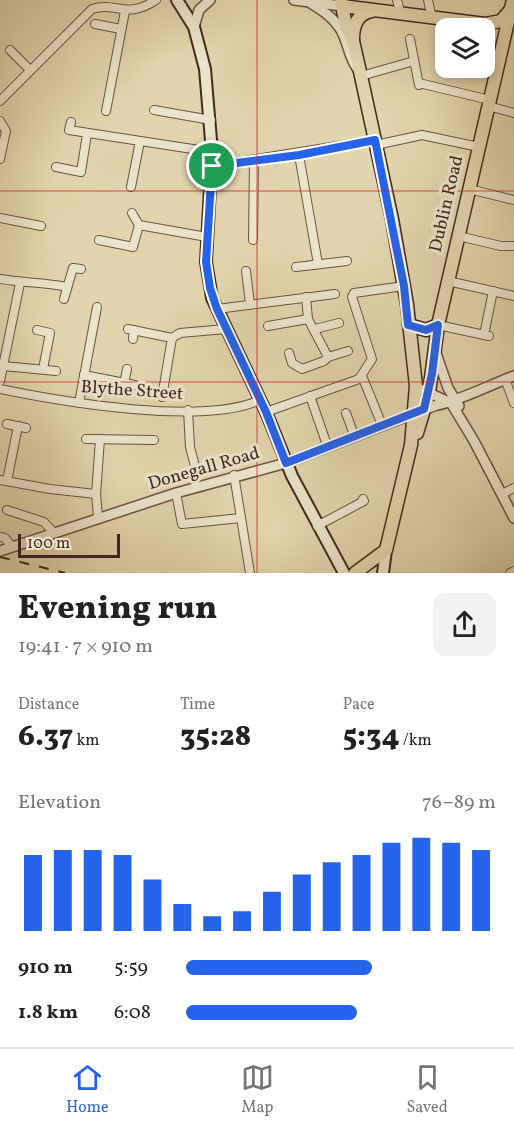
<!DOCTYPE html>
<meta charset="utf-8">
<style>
body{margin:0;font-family:Vollkorn,serif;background:#f2f2f2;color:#222;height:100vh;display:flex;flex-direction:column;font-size:22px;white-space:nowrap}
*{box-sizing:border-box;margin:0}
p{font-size:20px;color:#767676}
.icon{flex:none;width:33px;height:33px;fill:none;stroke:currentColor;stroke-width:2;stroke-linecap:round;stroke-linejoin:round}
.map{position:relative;height:573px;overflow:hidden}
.panel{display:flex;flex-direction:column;background:#fff;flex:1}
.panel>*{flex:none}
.fabs{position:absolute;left:435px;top:18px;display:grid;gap:12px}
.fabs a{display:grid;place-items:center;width:60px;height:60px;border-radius:12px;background:#fff;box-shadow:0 3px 9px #0003;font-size:30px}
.scale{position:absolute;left:18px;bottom:15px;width:102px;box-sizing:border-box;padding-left:6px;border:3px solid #41281f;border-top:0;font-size:16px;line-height:21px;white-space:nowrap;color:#41281f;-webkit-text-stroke:4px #ece4ca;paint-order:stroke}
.pin{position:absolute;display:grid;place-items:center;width:51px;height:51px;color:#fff;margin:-26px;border:3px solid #fff;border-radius:50%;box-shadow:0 2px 6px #0007}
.round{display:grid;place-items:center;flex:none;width:63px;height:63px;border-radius:12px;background:#f2f2f2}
.headline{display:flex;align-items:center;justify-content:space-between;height:102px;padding:0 18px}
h1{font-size:33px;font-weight:800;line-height:45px}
.figures{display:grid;grid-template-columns:repeat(3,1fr);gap:9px;height:102px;padding:6px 18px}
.figures div{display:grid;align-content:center}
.figures b{font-size:30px;font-weight:800}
.figures small{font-size:16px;font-weight:400}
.figures p{font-size:16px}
.chart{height:168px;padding:12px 18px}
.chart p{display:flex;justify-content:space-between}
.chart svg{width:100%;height:108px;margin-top:6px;stroke:#2563eb;stroke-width:6}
ul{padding:0 18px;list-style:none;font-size:20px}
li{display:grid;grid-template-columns:96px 72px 1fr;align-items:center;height:45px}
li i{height:15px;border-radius:8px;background:#2563eb}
.tabs{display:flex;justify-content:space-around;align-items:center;height:84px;border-top:2px solid #e0e0e0;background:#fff;font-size:16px;color:#767676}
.tabs a{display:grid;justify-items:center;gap:3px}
.tabs .active{color:#2563eb}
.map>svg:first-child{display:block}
</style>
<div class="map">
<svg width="514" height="573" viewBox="0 0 514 573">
<rect width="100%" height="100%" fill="#e2d5ad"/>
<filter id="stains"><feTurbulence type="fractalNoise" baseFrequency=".00333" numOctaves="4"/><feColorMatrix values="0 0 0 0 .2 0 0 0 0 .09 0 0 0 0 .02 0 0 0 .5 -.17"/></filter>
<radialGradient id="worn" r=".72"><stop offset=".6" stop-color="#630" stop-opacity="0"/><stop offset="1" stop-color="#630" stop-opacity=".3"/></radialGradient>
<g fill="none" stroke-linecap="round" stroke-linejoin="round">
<defs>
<g id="minor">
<polyline points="397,0 401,15"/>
<polyline points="428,0 432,19"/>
<polyline points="95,24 121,29"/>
<polyline points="410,39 419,85"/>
<polyline points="10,50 30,70"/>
<polyline points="361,76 414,61"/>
<polyline points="419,83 490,100"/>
<path d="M0 101 92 9C116 1 126 20 156 0"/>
<polyline points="488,106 514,113"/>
<polyline points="154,110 211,120"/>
<polyline points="106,111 125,11"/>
<polyline points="0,121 6,131 0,159"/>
<polyline points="71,122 69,130 212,152"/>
<polyline points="376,145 422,135 479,147"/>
<polyline points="299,155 318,264"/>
<polyline points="212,166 375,140"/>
<polyline points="56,167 81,172 87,134"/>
<polyline points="131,187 140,141"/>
<polyline points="469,189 514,200"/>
<polyline points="132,213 139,225 207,237"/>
<polyline points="0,218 41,226"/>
<polyline points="458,236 501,246"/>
<polyline points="99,240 133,247 139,225"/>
<polyline points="253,240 254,161"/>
<polyline points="505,246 514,246"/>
<polyline points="296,267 347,261"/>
<polyline points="246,271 250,304"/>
<path d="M0 279C23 283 44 282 67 287"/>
<polyline points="448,281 514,296"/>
<polyline points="64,299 73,268 81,269"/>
<polyline points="217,309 335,294"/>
<polyline points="438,325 489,336"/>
<polyline points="268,326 308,319"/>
<polyline points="128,329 172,338 180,333 226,329"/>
<polyline points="315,329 339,323"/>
<polyline points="37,330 50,333 43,369"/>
<polyline points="484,335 493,291"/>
<polyline points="133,339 134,330"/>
<polyline points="289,353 292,363 302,369 324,361 328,357 308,319 306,297"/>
<polyline points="328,357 348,351"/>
<polyline points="3,366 56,371"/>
<polyline points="84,375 135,385"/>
<polyline points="362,376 382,425"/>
<polyline points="505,379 514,403"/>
<polyline points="0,381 20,283"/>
<polyline points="124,383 127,369"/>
<path d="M0 389C63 402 203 426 260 400"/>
<polyline points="310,396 327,445"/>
<polyline points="162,397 172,338"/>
<polyline points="79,403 97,307"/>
<polyline points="188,410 190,447 196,470"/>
<polyline points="266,412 359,379 372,359 352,297 354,293 404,286"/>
<polyline points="346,413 354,435"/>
<polyline points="7,424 26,428"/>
<polyline points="86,439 154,440"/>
<polyline points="234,475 250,573"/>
<polyline points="0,480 50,489 96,494"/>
<polyline points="7,481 18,426"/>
<polyline points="176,493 182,524 241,518"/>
<polyline points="502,494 514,488"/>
<polyline points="7,510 44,522 53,532"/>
<polyline points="98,517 96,494 100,439"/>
<polyline points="317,526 364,501 363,499"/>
<polyline points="0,537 5,538 12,547"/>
<polyline points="510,573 514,571"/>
</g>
<g id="tertiary">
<polyline points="294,0 342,6"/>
<path d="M309 2C320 9 332 16 339 27 349 41 347 56 359 71"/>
<polyline points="194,27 199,10 210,0"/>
<polyline points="436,353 448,388 459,406"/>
<polyline points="423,390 451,403"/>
<polyline points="451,403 474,441 514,518"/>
<path d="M0 551 176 493 286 463 434 406C462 400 487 386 514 376"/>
</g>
<g id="secondary">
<polyline points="177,0 194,27 205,69 212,152 206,262 212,298 266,412 292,476 344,573"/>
<polyline points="383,573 386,550"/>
</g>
<g id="primary">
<polyline points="341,0 346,26 353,41 361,76 392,219 407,304 416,386 411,445 386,550 355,573"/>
<polyline points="342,6 485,24 501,21 511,9"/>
<path d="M353 39C353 26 357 13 372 11"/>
<polyline points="409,325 426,330 438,325"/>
<polyline points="417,433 429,393 438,325 513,0"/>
</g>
</defs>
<use href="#minor" stroke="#695342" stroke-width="10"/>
<use href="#tertiary" stroke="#695342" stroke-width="12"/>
<use href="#secondary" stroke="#41281f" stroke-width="14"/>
<use href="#primary" stroke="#41281f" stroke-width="15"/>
<use href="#minor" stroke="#ece4ca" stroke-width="8"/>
<use href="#tertiary" stroke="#ece4ca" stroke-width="9"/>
<use href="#secondary" stroke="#ece4ca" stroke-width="10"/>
<use href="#primary" stroke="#e2d5ad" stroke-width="12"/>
<polyline stroke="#41281f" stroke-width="2" stroke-dasharray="10 10" stroke-linecap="butt" points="0,557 65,573"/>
</g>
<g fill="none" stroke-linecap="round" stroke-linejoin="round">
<defs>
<polygon id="route" points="375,140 404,286 408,325 426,330 438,325 432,374 424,409 286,463 266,412 217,309 210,288 206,262 212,166 299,155"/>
</defs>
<use href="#route" stroke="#fff" stroke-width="12"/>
<use href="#route" stroke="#2563eb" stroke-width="8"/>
</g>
<path fill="none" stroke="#d62828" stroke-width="1.5" stroke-opacity="0.55" d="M257 0V573M0 191H514M0 382H514"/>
<g text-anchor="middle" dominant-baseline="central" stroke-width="6" stroke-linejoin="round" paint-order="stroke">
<g font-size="18" fill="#41281f" stroke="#ece4ca">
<text transform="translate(447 204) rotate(-77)">Dublin Road</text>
<text transform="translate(132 391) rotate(4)">Blythe Street</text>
<text transform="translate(204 469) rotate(-16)">Donegall Road</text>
</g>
</g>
<rect width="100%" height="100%" filter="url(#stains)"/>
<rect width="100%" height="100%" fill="url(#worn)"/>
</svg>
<div class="fabs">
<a><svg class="icon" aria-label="layers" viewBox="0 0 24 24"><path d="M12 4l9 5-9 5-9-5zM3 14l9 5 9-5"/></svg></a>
</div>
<div class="scale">100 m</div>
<div class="pin" style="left:212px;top:166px;background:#1e9e55"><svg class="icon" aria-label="arrive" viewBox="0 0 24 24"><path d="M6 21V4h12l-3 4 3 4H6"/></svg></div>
</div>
<section class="panel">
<div class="headline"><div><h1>Evening run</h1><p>19:41 · 7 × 910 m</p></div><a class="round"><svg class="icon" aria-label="share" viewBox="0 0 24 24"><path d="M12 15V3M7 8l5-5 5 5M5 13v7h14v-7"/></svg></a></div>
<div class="figures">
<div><p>Distance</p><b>6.37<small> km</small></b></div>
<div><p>Time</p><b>35:28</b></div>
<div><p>Pace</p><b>5:34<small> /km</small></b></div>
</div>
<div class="chart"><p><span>Elevation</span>76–89 m</p>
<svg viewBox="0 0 160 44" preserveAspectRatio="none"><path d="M5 44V13M15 44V11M25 44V11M35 44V13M45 44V23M55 44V33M65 44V38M75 44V36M85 44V28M95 44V21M105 44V16M115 44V13M125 44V8M135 44V6M145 44V8M155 44V11"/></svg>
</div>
<ul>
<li><b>910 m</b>5:59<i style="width:60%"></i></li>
<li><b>1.8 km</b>6:08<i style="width:55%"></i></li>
</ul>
</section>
<nav class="tabs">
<a class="active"><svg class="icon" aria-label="home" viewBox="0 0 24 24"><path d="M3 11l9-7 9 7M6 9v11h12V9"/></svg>Home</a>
<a><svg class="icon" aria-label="map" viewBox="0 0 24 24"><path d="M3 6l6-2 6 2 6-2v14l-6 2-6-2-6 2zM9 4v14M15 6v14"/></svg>Map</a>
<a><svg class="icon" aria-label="saved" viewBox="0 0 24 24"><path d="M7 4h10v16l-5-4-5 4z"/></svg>Saved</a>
</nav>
